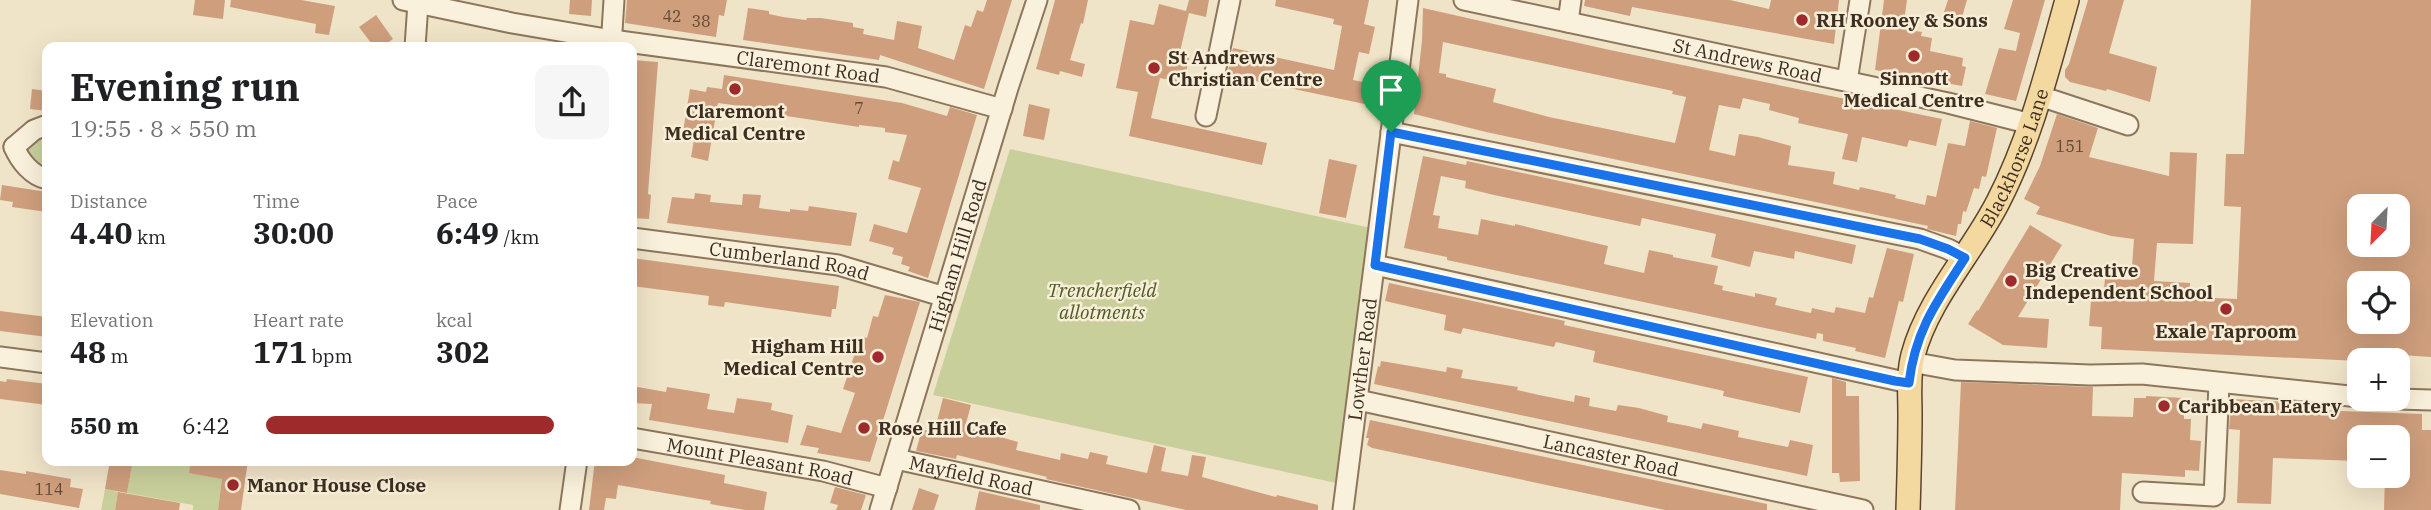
<!DOCTYPE html>
<meta charset="utf-8">
<style>
body{margin:0;font-family:"IBM Plex Serif",serif;background:#f6f6f6;color:#202124;height:100vh;display:flex;flex-direction:column;font-size:26px;white-space:nowrap}
*{box-sizing:border-box;margin:0}
p{font-size:23px;color:#757577}
.icon{flex:none;width:38px;height:38px;fill:none;stroke:currentColor;stroke-width:2;stroke-linecap:round;stroke-linejoin:round}
.map{position:relative;flex:1;overflow:hidden}
.sheet{position:absolute;left:42px;top:42px;width:595px;height:424px;display:flex;flex-direction:column;background:#fff;border-radius:14px;box-shadow:0 7px 28px #0002}
.sheet>*{flex:none}
.needle{width:46px;rotate:204deg}
.tools{position:absolute;left:2347px;top:194px;display:grid;gap:14px}
.tools a{display:grid;place-items:center;width:63px;height:63px;border-radius:14px;background:#fff;box-shadow:0 7px 28px #0002;font-size:35px}
.pin{position:absolute;display:grid;place-items:center;width:60px;height:60px;color:#fff;margin:-72px -30px;border-radius:50% 50% 50% 0;rotate:-45deg;box-shadow:0 0 7px #0007}
.pin .icon{rotate:45deg}
.round{display:grid;place-items:center;flex:none;width:74px;height:74px;border-radius:14px;background:#f6f6f6}
.summary{display:flex;align-items:center;justify-content:space-between;height:119px;padding:0 28px}
h1{font-size:38px;font-weight:700;line-height:52px}
.stats{display:grid;grid-template-columns:repeat(3,1fr);gap:10px;height:119px;padding:7px 28px}
.stats div{display:grid;align-content:center}
.stats b{font-size:30px;font-weight:700}
.stats small{font-size:19px;font-weight:400}
.stats p{font-size:19px}
ul{padding:0 28px;list-style:none;font-size:23px}
li{display:grid;grid-template-columns:112px 84px 1fr;align-items:center;height:52px}
li i{height:18px;border-radius:9px;background:#9e2a2b}
.map>svg:first-child{display:block}
</style>
<div class="map">
<svg width="2431" height="510" viewBox="0 0 2431 510">
<rect width="100%" height="100%" fill="#f0e4c8"/>
<g fill="#c9cf9b">
<polygon points="47,131 47,173 24,153 33,138"/>
<polygon points="1010,149 1371,228 1336,483 933,395"/>
<polygon points="133,460 225,460 218,510 193,510 193,505 127,493"/>
<polygon points="105,489 118,492 115,510 101,510"/>
</g>
<g fill="#cf9f7d" fill-rule="evenodd">
<polygon points="195,0 225,0 223,19 193,15"/>
<polygon points="231,0 301,0 335,6 329,35 315,33 316,24 230,7"/>
<polygon points="570,0 592,0 591,16 569,14"/>
<polygon points="627,0 727,0 724,16 719,15 716,37 625,23"/>
<polygon points="987,0 1012,0 984,89 880,55 879,60 743,40 748,8 769,11 769,14 783,17 806,20 807,18 821,18 853,23 853,27 864,29 863,34 894,40 897,21 922,26 918,48 954,60 965,25 971,27 977,10 983,12"/>
<polygon points="1055,0 1088,0 1083,24 1081,23 1070,60 1085,64 1082,77 1060,71 1059,75 1036,69"/>
<polygon points="1189,0 1209,0 1206,17 1189,13 1179,56 1189,58 1184,83 1160,78 1151,118 1267,143 1262,165 1129,136 1138,92 1116,88 1130,20 1154,25 1159,4 1186,11"/>
<polygon points="1276,0 1369,0 1364,24 1375,27 1369,54 1359,52 1353,80 1378,85 1374,106 1227,75 1233,48 1334,70 1342,26 1333,24 1334,19 1275,6"/>
<polygon points="1585,0 1730,0 1769,9 1771,0 1839,0 1834,44 1632,7 1630,16 1584,6"/>
<polygon points="1884,0 1907,0 1903,29 1922,32 1921,36 1932,38 1930,51 1963,58 1962,66 1966,67 1962,86 1875,70"/>
<polygon points="1948,0 1967,0 1962,17 1944,12"/>
<polygon points="2013,0 2045,0 2016,101 1985,94 1999,48 2016,51 2020,33 2004,29"/>
<polygon points="2088,0 2124,0 2109,53 2157,67 2150,102 2107,89 2106,91 2070,82 2065,77 2065,70 2069,64"/>
<path d="M2251 0H2431V357L2401 355V360L2359 361 2101 349 2102 327 2089 326 2091 300 2103 301 2105 278 2131 280 2134 239 2111 236 2036 214 2040 207 2024 199 2040 166 2057 114 2098 128 2089 157 2169 176 2170 152 2197 153 2193 244 2157 243 2154 281 2190 283V297L2237 299 2241 207 2224 206 2226 154H2244ZM2359 206H2398V245H2359ZM2359 284H2398V322H2359Z"/>
<path d="M1423 8 1610 50 1942 119 1936 146 1909 140 1907 147 1862 137 1857 162 1842 159 1848 134 1798 123 1799 118 1769 110 1770 104 1743 98 1740 109 1719 105 1709 150 1735 156 1739 134 1758 137 1791 146 1788 165 1835 172 1833 184 1859 190 1860 187 1896 195 1895 198 1925 205 1927 195 1936 197 1948 143 1965 146 1970 121 1997 128 1986 177 1982 176 1979 189 1974 188 1966 212 1963 211 1961 224H1958L1956 236 1927 229 1928 226 1486 132 1414 114 1422 40ZM1443 42 1673 91 1672 94 1686 97 1675 143 1549 117 1493 102 1496 89 1446 77V74L1439 73Z"/>
<polygon points="376,15 393,39 382,47 374,47 359,27"/>
<polygon points="632,60 658,62 648,194 651,195 649,219 632,218"/>
<polygon points="724,75 902,103 947,116 950,107 977,115 928,278 908,271 910,267 901,264 903,257 892,254 894,248 869,241 874,224 907,233 921,188 888,179 893,160 899,162 907,135 885,132 885,128 859,125 859,127 748,110 748,107 718,103 708,161 691,157 694,140 682,138 690,89 706,92 707,87 722,89"/>
<polygon points="32,89 47,91 47,111 30,109"/>
<polygon points="1029,104 1050,109 1044,140 1023,136"/>
<polygon points="1423,156 1466,165 1467,161 1856,245 1852,264 1795,251 1794,259 1754,251 1750,267 1711,257 1716,234 1642,218 1640,226 1494,195 1465,188 1466,181 1441,176 1433,215 1440,216 1438,228 1478,235 1481,219 1515,226 1515,224 1608,246 1604,264 1644,273 1649,250 1673,255 1673,257 1718,266 1714,284 1723,286 1722,290 1755,297 1755,293 1777,298 1775,305 1811,313 1812,308 1834,313 1836,307 1865,313 1869,297 1873,298 1887,248 1914,254 1903,302 1899,301 1885,358 1855,351 1856,348 1823,341 1823,334 1817,333 1816,339 1447,260 1447,257 1404,248"/>
<polygon points="1329,159 1357,165 1346,218 1319,213"/>
<polygon points="2,185 47,192 47,212 12,207 13,202 0,200"/>
<polygon points="695,193 711,195 710,202 742,205 743,194 761,195 759,208 790,212 790,209 808,211 809,206 857,213 851,246 667,223 672,197 694,199"/>
<polygon points="2030,225 2062,245 2018,317 2049,319 2047,348 2003,345 1968,324 1977,310 1978,311"/>
<polygon points="632,258 839,286 836,309 832,309 831,317 725,302 724,307 708,305 709,296 632,286"/>
<polygon points="1389,283 1565,321 1564,325 1808,377 1800,413 1723,396 1724,391 1593,362 1595,351 1556,342 1554,347 1463,328 1461,334 1444,330 1446,315 1385,301"/>
<polygon points="885,295 920,302 870,462 817,453 819,448 800,445 807,425 841,433 855,393 843,389 858,344 861,345 864,337 867,338 873,316 878,317"/>
<polygon points="0,311 47,317 47,337 0,331"/>
<polygon points="1381,361 1446,372 1447,367 1463,370 1461,378 1518,387 1517,390 1539,395 1574,402 1575,395 1590,398 1589,406 1616,411 1618,405 1639,408 1668,416 1667,422 1688,426 1701,429 1703,423 1739,431 1738,437 1788,447 1790,440 1813,445 1807,476 1374,384 1378,366 1380,367"/>
<polygon points="1832,378 1846,382 1846,396 1859,396 1860,481 1840,482 1839,473 1832,473"/>
<polygon points="7,379 47,384 47,405 0,399 0,381 6,382"/>
<polygon points="1961,382 2093,387 2092,416 2133,417 2134,398 2146,398 2146,396 2184,398 2184,419 2191,419 2190,440 2201,441 2199,471 2185,470 2185,477 2122,473 2120,510 1955,510"/>
<polygon points="632,386 666,392 667,387 710,394 707,409 734,413 737,398 772,403 771,410 793,415 788,443 649,420 652,404 632,403"/>
<polygon points="943,398 971,405 965,427 1018,442 1016,450 1060,460 1061,453 1088,459 1090,452 1108,456 1106,464 1147,473 1154,445 1166,448 1161,471 1188,476 1192,455 1206,457 1202,477 1276,497 1277,495 1318,505 1318,510 1186,510 1046,479 1047,477 957,455 956,459 916,451 922,429 934,433"/>
<polygon points="2231,399 2287,402 2287,409 2422,414 2422,430 2431,430 2431,510 2384,510 2385,476 2398,476 2398,438 2359,438 2359,461 2273,458 2271,504 2237,503 2240,430 2229,429"/>
<polygon points="1370,420 1767,504 1767,510 1665,510 1372,448 1367,445 1369,438 1366,438"/>
<polygon points="632,457 725,475 724,483 767,492 764,510 745,510 710,504 711,501 618,485 616,499 606,498 604,510 589,510 595,460 632,460"/>
<polygon points="110,460 133,460 127,493 105,489"/>
<polygon points="191,460 248,460 241,510 218,510 222,479 189,473"/>
<polygon points="0,470 26,474 26,471 71,479 70,487 83,489 79,508 0,494"/>
<polygon points="835,487 866,495 861,510 836,510 838,505 830,503"/>
<polygon points="919,488 939,495 934,510 912,510"/>
<polygon points="979,491 1040,505 1040,510 975,510"/>
<polygon points="118,492 180,503 179,510 115,510"/>
</g>
<g fill="none" stroke-linecap="round" stroke-linejoin="round">
<defs>
<g id="minor">
<path id="s1" d="M403 0 512 23 612 40 886 77 1002 109"/>
<path id="s2" d="M1464 0 1948 103 2031 124"/>
<polyline points="1568,22 1571,0"/>
<polyline points="415,47 418,3"/>
<polyline points="611,47 614,0"/>
<polyline points="1847,81 1860,0"/>
<polyline points="2040,96 2128,125"/>
<polyline points="1206,116 1230,0"/>
<polyline points="1391,132 1920,239 1948,249 1965,258"/>
<path d="M14 147C20 161 32 176 47 179"/>
<polyline points="14,147 34,130 47,125"/>
<path id="s3" d="M632 238 838 265 945 297"/>
<polyline points="1375,265 1909,383"/>
<polyline points="0,357 47,363"/>
<polyline points="1911,362 1955,370 2090,375 2142,374 2359,397"/>
<polyline points="2398,399 2431,400"/>
<path id="s4" d="M1358 400 1863 510"/>
<path id="s5" d="M632 438 823 471 887 488"/>
<path id="s6" d="M896 459 1129 510"/>
<polyline points="2143,492 2214,496 2219,384"/>
<polyline points="570,510 577,460"/>
<path id="s7" d="M880 510 1008 88 1037 0"/>
<path id="s8" d="M1343 510 1408 0"/>
</g>
<g id="major">
<path id="s9" d="M1908 510C1909 478 1910 446 1910 414 1910 395 1908 374 1913 355 1928 299 1972 253 1998 202 2031 138 2048 68 2067 0"/>
</g>
</defs>
<use href="#minor" stroke="#8d765c" stroke-width="23"/>
<use href="#major" stroke="#5b4430" stroke-width="26"/>
<use href="#minor" stroke="#faf1dc" stroke-width="19"/>
<use href="#major" stroke="#f3d9a0" stroke-width="23"/>
</g>
<g fill="none" stroke-linecap="round" stroke-linejoin="round">
<defs>
<path id="route" d="M1391 132 1920 239 1948 249 1965 258C1937 301 1915 331 1909 383L1895 381 1375 265Z"/>
</defs>
<use href="#route" stroke="#fff" stroke-width="14"/>
<use href="#route" stroke="#1a73e8" stroke-width="9"/>
</g>
<g fill="#9e2a2b" stroke="#f7eed8" stroke-width="2.5">
<circle cx="1802" cy="20" r="7"/>
<circle cx="1914" cy="56" r="7"/>
<circle cx="1154" cy="68" r="7"/>
<circle cx="735" cy="89" r="7"/>
<circle cx="2011" cy="281" r="7"/>
<circle cx="2226" cy="309" r="7"/>
<circle cx="878" cy="357" r="7"/>
<circle cx="2164" cy="406" r="7"/>
<circle cx="864" cy="428" r="7"/>
<circle cx="233" cy="485" r="7"/>
</g>
<g text-anchor="middle" dominant-baseline="central" stroke-width="5" stroke-linejoin="round" paint-order="stroke">
<g font-size="16" fill="#624a37">
<text x="672" y="16">42</text>
<text x="701" y="21">38</text>
<text x="859" y="108">7</text>
<text x="2070" y="146">151</text>
<text x="49" y="489">114</text>
</g>
<g font-size="19" font-weight="bold" fill="#3d2e20" stroke="#f7eed8" text-anchor="start">
<text x="1816" y="20">RH Rooney &amp; Sons</text>
<text x="1168" y="57">St Andrews<tspan x="1168" dy="22">Christian Centre</tspan></text>
<text x="1914" y="78" text-anchor="middle">Sinnott<tspan x="1914" dy="22">Medical Centre</tspan></text>
<text x="735" y="111" text-anchor="middle">Claremont<tspan x="735" dy="22">Medical Centre</tspan></text>
<text x="2025" y="270">Big Creative<tspan x="2025" dy="22">Independent School</tspan></text>
<text x="2226" y="331" text-anchor="middle">Exale Taproom</text>
<text x="864" y="346" text-anchor="end">Higham Hill<tspan x="864" dy="22">Medical Centre</tspan></text>
<text x="2178" y="406">Caribbean Eatery</text>
<text x="878" y="428">Rose Hill Cafe</text>
<text x="247" y="485">Manor House Close</text>
</g>
<g font-size="19" fill="#3d2e20" stroke="#f7eed8">
<text stroke="none"><textPath href="#s2" startOffset="290">St Andrews Road</textPath></text>
<text stroke="none"><textPath href="#s1" startOffset="411">Claremont Road</textPath></text>
<text stroke="none"><textPath href="#s9" startOffset="378">Blackhorse Lane</textPath></text>
<text stroke="none"><textPath href="#s7" startOffset="266">Higham Hill Road</textPath></text>
<text stroke="none"><textPath href="#s3" startOffset="159">Cumberland Road</textPath></text>
<text stroke="none"><textPath href="#s8" startOffset="152">Lowther Road</textPath></text>
<text stroke="none"><textPath href="#s4" startOffset="259">Lancaster Road</textPath></text>
<text stroke="none"><textPath href="#s5" startOffset="130">Mount Pleasant Road</textPath></text>
<text stroke="none"><textPath href="#s6" startOffset="77">Mayfield Road</textPath></text>
</g>
<g font-size="19" font-style="italic" fill="#4d5a26" stroke="#f7eed8">
<text x="1102" y="290">Trencherfield<tspan x="1102" dy="22">allotments</tspan></text>
</g>
</g>
</svg>
<div class="tools">
<a><svg class="needle" viewBox="-14 -14 28 28"><path d="M0-13l5 13h-10z" fill="#e53935"/><path d="M0 13l5-13h-10z" fill="#757577"/></svg></a>
<a><svg class="icon" aria-label="locate" viewBox="0 0 24 24"><circle cx="12" cy="12" r="6"/><path d="M12 2v4M12 18v4M2 12h4M18 12h4"/></svg></a>
<a>+</a>
<a>−</a>
</div>
<div class="pin" style="left:1391px;top:132px;background:#1e9e55"><svg class="icon" aria-label="arrive" viewBox="0 0 24 24"><path d="M6 21V4h12l-3 4 3 4H6"/></svg></div>
<section class="sheet">
<div class="summary"><div><h1>Evening run</h1><p>19:55 · 8 × 550 m</p></div><a class="round"><svg class="icon" aria-label="share" viewBox="0 0 24 24"><path d="M12 15V3M7 8l5-5 5 5M5 13v7h14v-7"/></svg></a></div>
<div class="stats">
<div><p>Distance</p><b>4.40<small> km</small></b></div>
<div><p>Time</p><b>30:00</b></div>
<div><p>Pace</p><b>6:49<small> /km</small></b></div>
</div>
<div class="stats">
<div><p>Elevation</p><b>48<small> m</small></b></div>
<div><p>Heart rate</p><b>171<small> bpm</small></b></div>
<div><p>kcal</p><b>302</b></div>
</div>
<ul>
<li><b>550 m</b>6:42<i style="width:84%"></i></li>
</ul>
</section>
</div>
